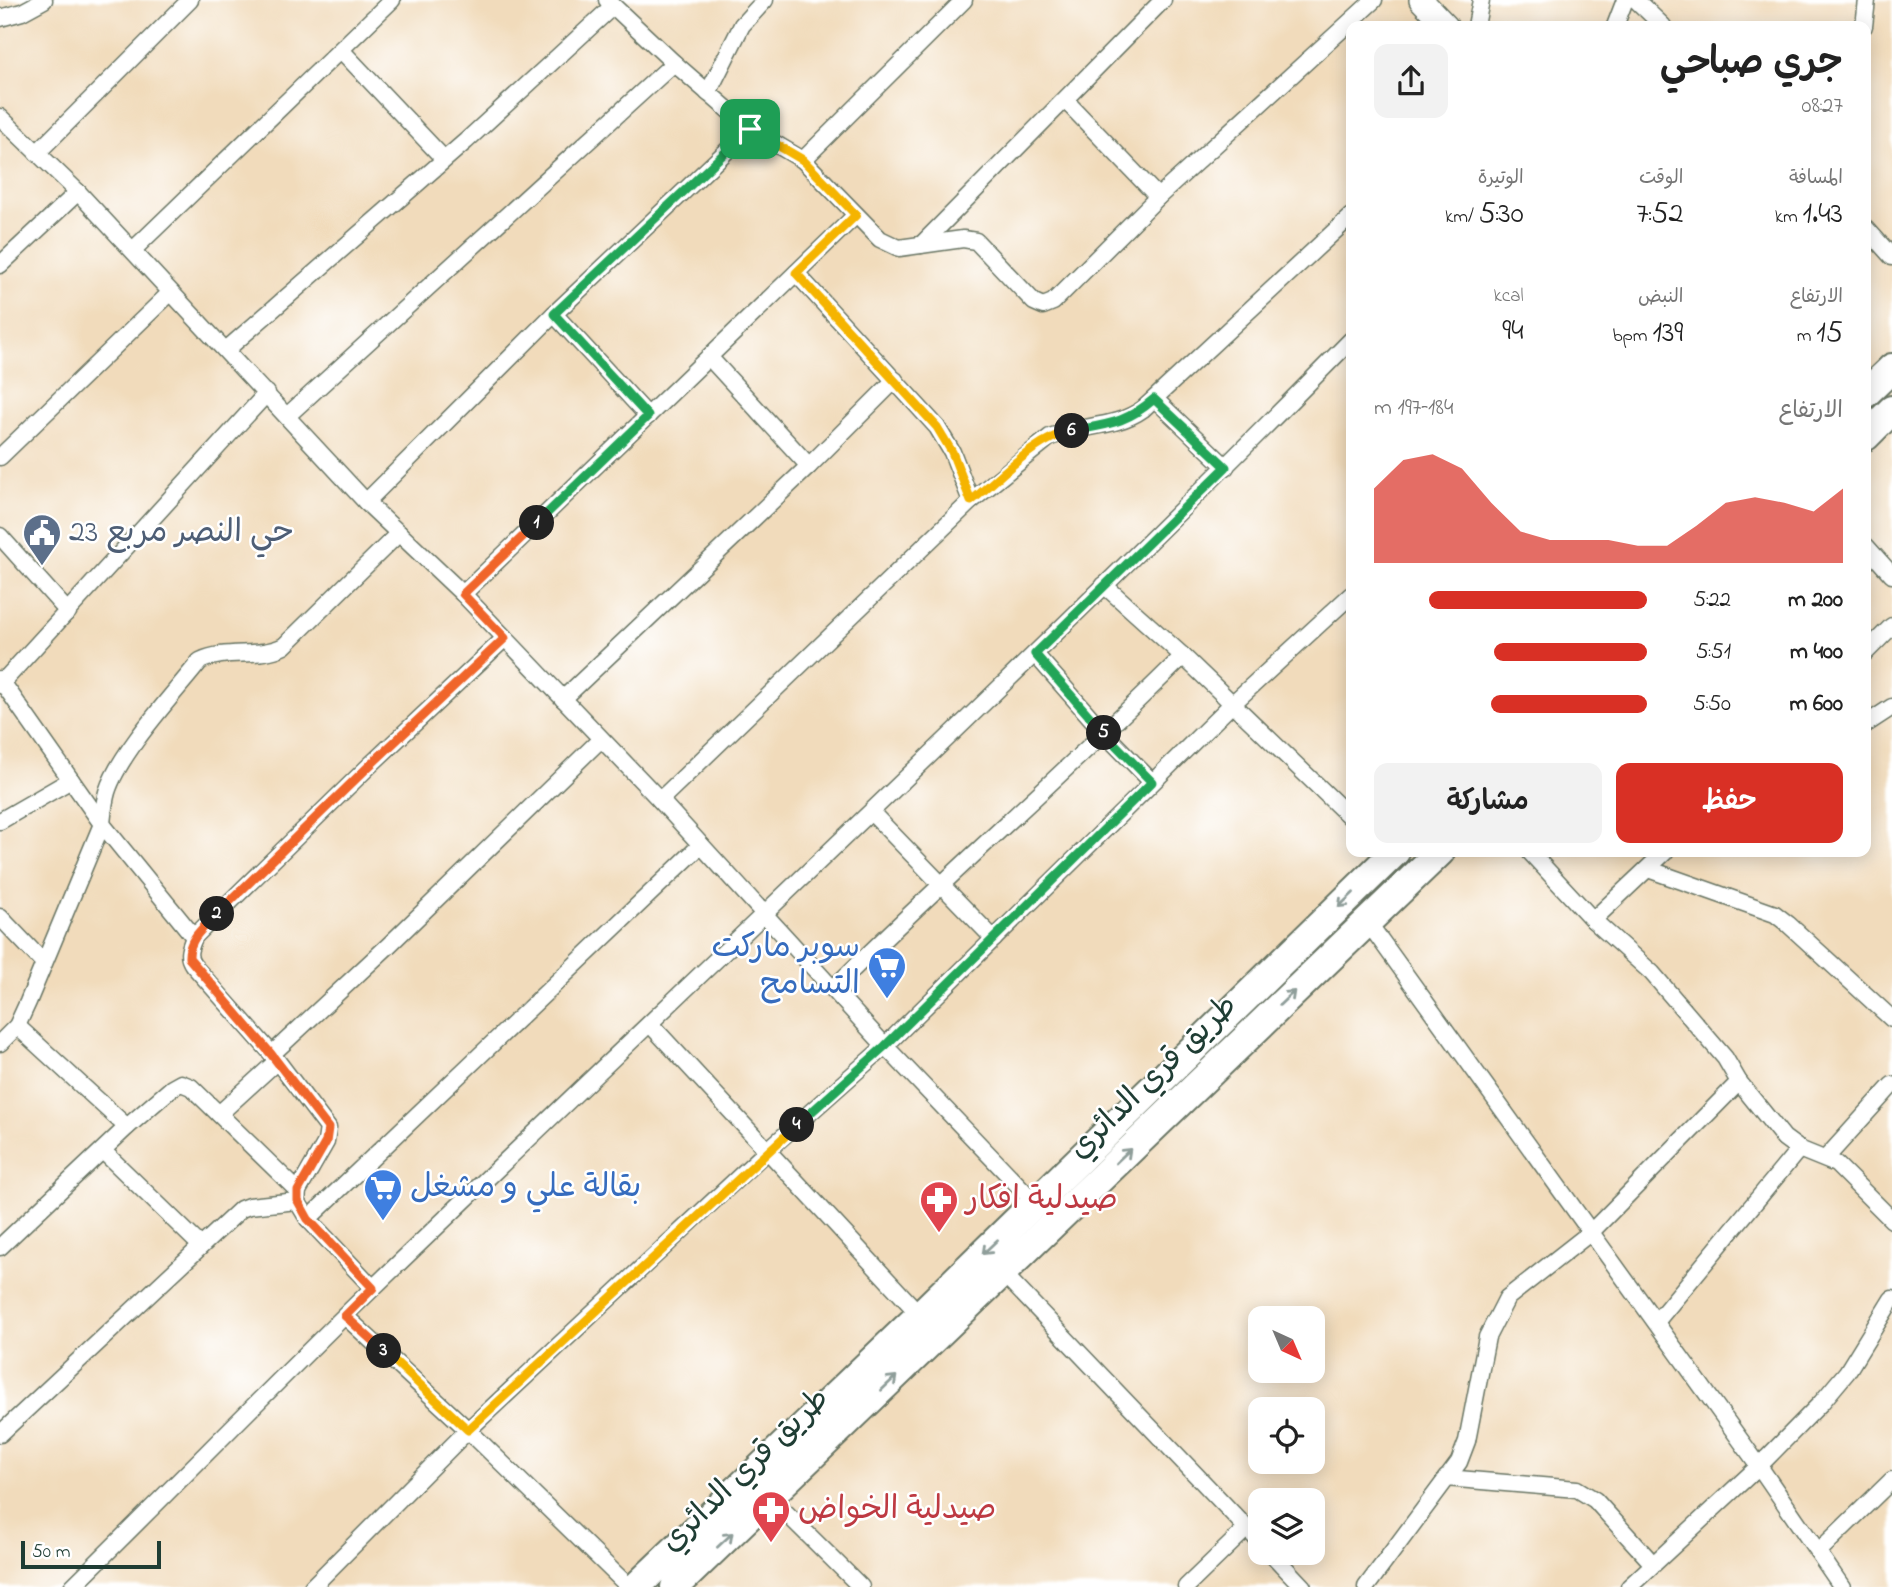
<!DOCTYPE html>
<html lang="ar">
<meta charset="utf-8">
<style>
body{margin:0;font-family:"Indie Flower","Playpen Sans Arabic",sans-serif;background:#f2f2f2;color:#222;direction:rtl;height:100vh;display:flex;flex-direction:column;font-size:26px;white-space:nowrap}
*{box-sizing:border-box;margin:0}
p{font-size:23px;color:#767676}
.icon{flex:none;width:38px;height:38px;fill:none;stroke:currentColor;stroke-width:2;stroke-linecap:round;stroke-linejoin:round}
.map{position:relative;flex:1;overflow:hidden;direction:ltr}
.side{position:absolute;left:1346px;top:21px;width:525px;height:836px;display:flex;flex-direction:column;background:#fff;border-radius:14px;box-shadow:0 4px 18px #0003;direction:rtl}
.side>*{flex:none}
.needle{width:46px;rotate:136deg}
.fabs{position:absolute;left:1248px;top:1306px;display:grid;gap:14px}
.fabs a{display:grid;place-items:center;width:77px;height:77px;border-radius:14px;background:#fff;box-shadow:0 4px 18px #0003;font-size:35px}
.scale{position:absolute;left:21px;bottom:18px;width:140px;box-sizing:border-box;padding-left:7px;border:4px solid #1f3d34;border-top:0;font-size:19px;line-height:24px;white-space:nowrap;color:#1f3d34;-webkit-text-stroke:5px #fff;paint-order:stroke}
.pin{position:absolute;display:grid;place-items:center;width:60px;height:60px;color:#fff;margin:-30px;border-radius:14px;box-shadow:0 4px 10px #0006}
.km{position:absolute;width:35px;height:35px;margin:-18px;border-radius:50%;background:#222;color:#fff;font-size:19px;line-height:35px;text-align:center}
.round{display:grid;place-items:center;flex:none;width:74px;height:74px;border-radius:14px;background:#f2f2f2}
.head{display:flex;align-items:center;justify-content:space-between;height:119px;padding:0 28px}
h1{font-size:38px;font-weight:600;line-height:52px}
.stats{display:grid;grid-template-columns:repeat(3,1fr);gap:10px;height:119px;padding:7px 28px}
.stats div{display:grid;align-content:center}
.stats b{font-size:30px;font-weight:600}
.stats small{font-size:19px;font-weight:400}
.stats p{font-size:19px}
.chart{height:196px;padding:14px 28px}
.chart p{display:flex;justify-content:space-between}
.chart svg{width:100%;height:126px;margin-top:7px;fill:#d93025;opacity:.7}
.action{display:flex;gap:14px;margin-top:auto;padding:14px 28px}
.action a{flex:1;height:80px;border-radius:14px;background:#d93025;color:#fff;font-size:28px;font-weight:600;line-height:80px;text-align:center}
.action a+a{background:#f2f2f2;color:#222}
ul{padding:0 28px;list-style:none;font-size:23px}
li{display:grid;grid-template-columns:112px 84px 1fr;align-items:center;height:52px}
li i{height:18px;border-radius:9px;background:#d93025}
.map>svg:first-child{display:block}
</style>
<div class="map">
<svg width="1892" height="1587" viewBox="0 0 1892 1587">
<rect width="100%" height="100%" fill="#fff"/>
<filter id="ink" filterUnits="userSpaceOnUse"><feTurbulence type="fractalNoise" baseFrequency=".0143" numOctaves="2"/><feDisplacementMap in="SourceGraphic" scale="14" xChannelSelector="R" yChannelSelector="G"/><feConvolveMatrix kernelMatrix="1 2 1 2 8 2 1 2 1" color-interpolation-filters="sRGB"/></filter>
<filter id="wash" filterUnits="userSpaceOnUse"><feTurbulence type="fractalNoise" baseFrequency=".00686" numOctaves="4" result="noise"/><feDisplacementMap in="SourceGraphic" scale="28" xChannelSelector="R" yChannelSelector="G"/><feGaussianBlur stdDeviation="1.57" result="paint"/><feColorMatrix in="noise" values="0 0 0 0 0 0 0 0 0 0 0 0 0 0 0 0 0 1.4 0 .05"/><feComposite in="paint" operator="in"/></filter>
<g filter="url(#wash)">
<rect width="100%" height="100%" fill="#f1dbbb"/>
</g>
<g filter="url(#ink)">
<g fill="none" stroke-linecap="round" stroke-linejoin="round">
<defs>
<g id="minor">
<polyline points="607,0 674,63 750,129 803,160 880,239 899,248 963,239 976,241 1034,302 1043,306 1053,302 1158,197 1374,0"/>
<polyline points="1636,0 1663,26"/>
<polyline points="0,18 22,12 44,0"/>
<polyline points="1476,26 1481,0"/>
<polyline points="1615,26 1625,0"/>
<polyline points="1864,26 1867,0"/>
<polyline points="341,50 444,159"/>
<polyline points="708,93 742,25 765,0"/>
<polyline points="1065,100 1158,197"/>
<polyline points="0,117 78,192 366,502 463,594 660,800 885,1046 1039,1207"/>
<polyline points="37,153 190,0"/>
<polyline points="803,160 964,0"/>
<polyline points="1866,228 1892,257"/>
<polyline points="921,245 1163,0"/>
<polyline points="133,250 392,0"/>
<polyline points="0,265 78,192"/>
<polyline points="796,273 937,427 952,452 971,501"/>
<polyline points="554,314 648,416"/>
<polyline points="226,350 466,141 613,6"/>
<polyline points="709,357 809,466"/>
<polyline points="1155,399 1226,467"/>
<polyline points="287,416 674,63"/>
<polyline points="0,457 170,293"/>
<polyline points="366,502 554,314 750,129"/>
<polyline points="0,536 68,612"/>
<polyline points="1866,546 1892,575"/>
<polyline points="1104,585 1183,656 1351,818"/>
<polyline points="463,594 856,215"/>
<polyline points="1866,652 1892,626"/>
<polyline points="1035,654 1105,734 1152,782"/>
<path d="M0 679 102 824 194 937C190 948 186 955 193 965L272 1054 328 1128 326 1142 298 1191 297 1201 308 1219 373 1288"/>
<polyline points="0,685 267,393"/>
<polyline points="563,699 809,466 895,380"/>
<polyline points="1866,724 1892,707"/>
<path d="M660 800 971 501 1050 437C1081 424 1115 429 1143 409L1351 216"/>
<polyline points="871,812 994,939"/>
<polyline points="0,821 71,780"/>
<polyline points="1530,852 1593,920 1652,973 1725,1058 1739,1082 1784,1138 1799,1149 1836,1164 1892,1220"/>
<polyline points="1648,869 1775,914 1788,924 1892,1019"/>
<polyline points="0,917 43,962"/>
<polyline points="1593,920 1665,852"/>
<polyline points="1367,921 1759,1466 1842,1587"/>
<polyline points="194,937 367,768 505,638"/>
<path d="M833 989C947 875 1069 770 1183 656"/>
<polyline points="650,1024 920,1315"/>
<polyline points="17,1026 127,1127"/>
<path d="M0 1043 17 1026 28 1002 102 824C103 814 104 802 107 792 119 753 174 694 200 661 227 648 258 659 284 646L399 533"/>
<polyline points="272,1054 389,945 601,739"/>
<polyline points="219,1114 277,1061"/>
<polyline points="103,1151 201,1246"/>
<polyline points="1826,1158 1892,1085"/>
<polyline points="308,1219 701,845"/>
<polyline points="0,1247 127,1127 172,1088 181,1083 191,1087 298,1191"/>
<polyline points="1003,1273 1260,1542"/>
<polyline points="345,1316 468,1430 629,1587"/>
<polyline points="1656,1322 1799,1149"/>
<polyline points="0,1434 241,1209 249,1206 297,1201"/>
<polyline points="1446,1478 1577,1489 1595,1500 1653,1564"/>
<polyline points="770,1497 861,1587"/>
<polyline points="1270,1552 1303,1587"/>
<polyline points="1818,1552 1892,1480"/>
<path d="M72 1587C172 1489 270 1388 371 1290 699 974 1032 664 1351 340"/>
<polyline points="312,1587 468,1430 768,1150 885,1046 1231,705 1351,595"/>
<polyline points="1186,1587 1247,1528"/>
<polyline points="1366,1587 1459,1462 1467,1441 1487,1337 1507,1298 1591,1232 1739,1082"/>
<polyline points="1629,1587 1759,1466 1821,1403 1847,1372 1892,1299"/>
</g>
<polyline id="secondary" points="1421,0 1446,26"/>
<g id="trunk">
<polyline points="1866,393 1892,368"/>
<polyline points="1866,436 1892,410"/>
<polyline points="636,1587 920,1315 1395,852"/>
<polyline points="675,1587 1440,852"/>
</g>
</defs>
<use href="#minor" stroke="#687463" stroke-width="19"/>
<use href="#secondary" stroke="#687463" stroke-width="26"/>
<use href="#trunk" stroke="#687463" stroke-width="32"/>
<use href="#minor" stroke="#fff" stroke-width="16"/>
<use href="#secondary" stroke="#fff" stroke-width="23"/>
<use href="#trunk" stroke="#fff" stroke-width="28"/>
</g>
<defs><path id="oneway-shaft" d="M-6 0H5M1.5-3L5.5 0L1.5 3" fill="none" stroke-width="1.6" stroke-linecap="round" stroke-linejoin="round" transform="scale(1.75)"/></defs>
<g stroke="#8f9e9a">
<use href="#oneway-shaft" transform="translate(1346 900) rotate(136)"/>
<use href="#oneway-shaft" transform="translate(1287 998) rotate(-44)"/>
<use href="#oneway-shaft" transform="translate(1123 1156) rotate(-44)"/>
<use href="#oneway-shaft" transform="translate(990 1247) rotate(136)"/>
<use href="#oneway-shaft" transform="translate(889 1383) rotate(-44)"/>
<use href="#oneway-shaft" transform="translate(725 1540) rotate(-43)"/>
</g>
</g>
<g fill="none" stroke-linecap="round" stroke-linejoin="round" filter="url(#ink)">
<defs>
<polyline id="split-1" points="537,523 648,416 554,314 750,129"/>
<polyline id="split-2" points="217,914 367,768 505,638 463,594 537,523"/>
<path id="split-3" d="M217 914C204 927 188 939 189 958L271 1054 328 1128 326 1142 298 1191V1201L308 1219 373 1288 345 1316 384 1351"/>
<polyline id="split-4" points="384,1351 468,1430 797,1125"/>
<polyline id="split-5" points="797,1125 885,1046 1152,782 1104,733"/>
<path id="split-6" d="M1072 431C1108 424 1125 424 1154 399L1226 467 1035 654 1104 733"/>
<path id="split-7" d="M750 129 803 160 856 215 796 273 937 427 952 452 971 501C1000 478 1035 438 1072 431"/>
</defs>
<use href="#split-1" stroke="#fff" stroke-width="14"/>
<use href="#split-2" stroke="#fff" stroke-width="14"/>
<use href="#split-3" stroke="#fff" stroke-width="14"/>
<use href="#split-4" stroke="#fff" stroke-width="14"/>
<use href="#split-5" stroke="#fff" stroke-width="14"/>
<use href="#split-6" stroke="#fff" stroke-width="14"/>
<use href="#split-7" stroke="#fff" stroke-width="14"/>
<use href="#split-1" stroke="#22a559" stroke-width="9"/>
<use href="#split-2" stroke="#f0652b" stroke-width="9"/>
<use href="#split-3" stroke="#f0652b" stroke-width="9"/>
<use href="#split-4" stroke="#f5b400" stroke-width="9"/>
<use href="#split-5" stroke="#22a559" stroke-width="9"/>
<use href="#split-6" stroke="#22a559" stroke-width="9"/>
<use href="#split-7" stroke="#f5b400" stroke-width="9"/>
</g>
<defs>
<symbol id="civic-pin" viewBox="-11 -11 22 30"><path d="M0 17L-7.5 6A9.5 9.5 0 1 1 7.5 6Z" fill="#5c6f8a" stroke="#fff"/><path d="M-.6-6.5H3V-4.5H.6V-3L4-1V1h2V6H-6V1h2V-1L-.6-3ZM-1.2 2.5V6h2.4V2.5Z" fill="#fff"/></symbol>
<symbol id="supermarket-pin" viewBox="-11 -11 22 30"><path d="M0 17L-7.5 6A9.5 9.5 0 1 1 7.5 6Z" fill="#3f7fe0" stroke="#fff"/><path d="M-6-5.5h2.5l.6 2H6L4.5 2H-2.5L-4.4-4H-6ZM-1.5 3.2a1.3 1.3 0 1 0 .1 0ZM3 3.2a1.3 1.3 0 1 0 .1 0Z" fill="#fff"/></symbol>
<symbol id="pharmacy-pin" viewBox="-11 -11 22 30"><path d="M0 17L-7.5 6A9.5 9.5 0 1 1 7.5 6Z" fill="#e0444e" stroke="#fff"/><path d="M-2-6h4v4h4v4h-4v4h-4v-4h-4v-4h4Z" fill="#fff"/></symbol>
</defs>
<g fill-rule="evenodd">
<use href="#civic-pin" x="20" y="511" width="44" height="60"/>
<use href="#supermarket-pin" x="865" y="944" width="44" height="60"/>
<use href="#supermarket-pin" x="361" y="1166" width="44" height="60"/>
<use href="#pharmacy-pin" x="917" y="1178" width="44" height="60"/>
<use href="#pharmacy-pin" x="749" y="1488" width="44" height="60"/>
</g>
<g text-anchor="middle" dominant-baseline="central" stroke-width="5" stroke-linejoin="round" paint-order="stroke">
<g font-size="32" fill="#4e5e75" stroke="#fff" text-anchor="start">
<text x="69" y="533">حي النصر مربع 23</text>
</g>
<g font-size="32" fill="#366cbe" stroke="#fff" text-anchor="end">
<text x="860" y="948">سوبر ماركت<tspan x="860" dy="37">التسامح</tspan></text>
<text x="410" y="1188" text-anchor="start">بقالة علي و مشغل</text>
</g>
<g font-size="32" fill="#1f3d34" stroke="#fff">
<text transform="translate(1154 1078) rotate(-44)">طريق قري الدائري</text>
<text transform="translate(746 1471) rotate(-44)">طريق قري الدائري</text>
</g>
<g font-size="32" fill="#be3a42" stroke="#fff" text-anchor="start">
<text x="966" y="1200">صيدلية افكار</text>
<text x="798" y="1510">صيدلية الخواض</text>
</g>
</g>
</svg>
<div class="fabs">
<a><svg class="needle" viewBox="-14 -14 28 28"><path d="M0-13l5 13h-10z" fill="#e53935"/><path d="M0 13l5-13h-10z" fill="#767676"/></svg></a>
<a><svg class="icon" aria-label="locate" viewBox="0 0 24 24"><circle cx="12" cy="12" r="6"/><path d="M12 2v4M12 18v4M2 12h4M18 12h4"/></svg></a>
<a><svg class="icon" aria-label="layers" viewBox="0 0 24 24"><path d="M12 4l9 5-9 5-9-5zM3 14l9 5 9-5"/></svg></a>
</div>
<div class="scale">50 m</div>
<div class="pin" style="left:750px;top:129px;background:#1e9e55"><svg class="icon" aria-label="arrive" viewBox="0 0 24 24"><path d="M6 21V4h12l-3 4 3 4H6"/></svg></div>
<b class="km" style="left:537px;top:523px">1</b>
<b class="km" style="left:217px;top:914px">2</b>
<b class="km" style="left:384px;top:1351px">3</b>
<b class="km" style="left:797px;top:1125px">4</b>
<b class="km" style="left:1104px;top:733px">5</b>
<b class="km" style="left:1072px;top:431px">6</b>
<section class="side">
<div class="head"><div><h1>جري صباحي</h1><p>08:27</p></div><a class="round"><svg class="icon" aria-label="share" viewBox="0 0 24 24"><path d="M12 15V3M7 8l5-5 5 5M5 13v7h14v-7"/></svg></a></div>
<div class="stats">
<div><p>المسافة</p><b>1.43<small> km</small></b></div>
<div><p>الوقت</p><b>7:52</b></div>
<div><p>الوتيرة</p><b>5:30<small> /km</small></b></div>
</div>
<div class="stats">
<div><p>الارتفاع</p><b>15<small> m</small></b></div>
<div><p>النبض</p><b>139<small> bpm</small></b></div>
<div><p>kcal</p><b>94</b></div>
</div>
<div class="chart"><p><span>الارتفاع</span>184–197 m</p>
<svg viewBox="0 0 160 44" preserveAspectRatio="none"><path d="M0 44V18L10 8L20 6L30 11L40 23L50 33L60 36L70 36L80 36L90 38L100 38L110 31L120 23L130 21L140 23L150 26L160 18V44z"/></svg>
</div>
<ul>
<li><b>200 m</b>5:22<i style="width:80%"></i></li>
<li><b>400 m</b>5:51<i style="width:56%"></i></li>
<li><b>600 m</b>5:50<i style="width:57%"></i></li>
</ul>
<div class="action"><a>حفظ</a><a>مشاركة</a></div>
</section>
</div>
